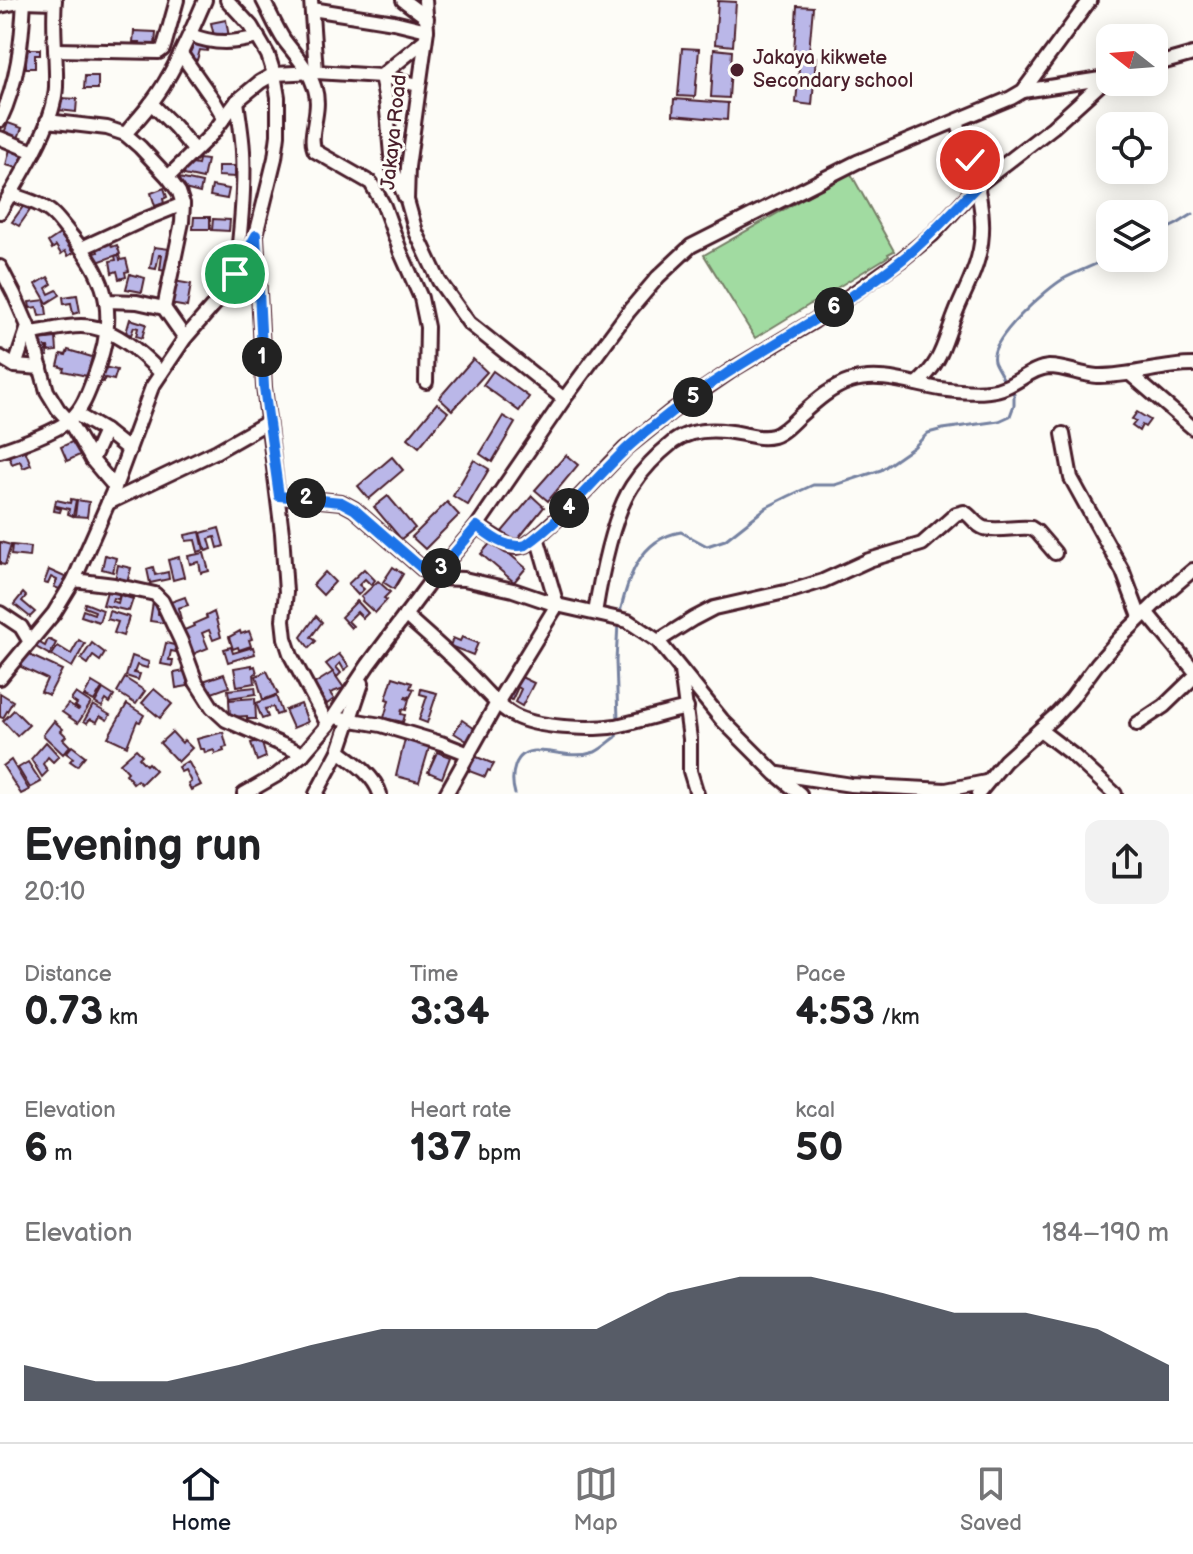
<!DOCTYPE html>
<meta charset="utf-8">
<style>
body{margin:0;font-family:"Balsamiq Sans",sans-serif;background:#f2f2f2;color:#202124;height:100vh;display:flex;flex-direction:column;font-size:30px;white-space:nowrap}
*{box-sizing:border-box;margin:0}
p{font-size:26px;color:#757577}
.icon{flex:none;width:44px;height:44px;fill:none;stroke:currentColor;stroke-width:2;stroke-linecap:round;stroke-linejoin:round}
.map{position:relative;height:794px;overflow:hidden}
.drawer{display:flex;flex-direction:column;background:#fff;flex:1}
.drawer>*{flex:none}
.needle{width:52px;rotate:287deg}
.tools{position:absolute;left:1096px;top:24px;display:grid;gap:16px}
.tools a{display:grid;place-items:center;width:72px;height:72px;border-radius:16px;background:#fff;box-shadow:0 4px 20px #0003;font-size:40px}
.pin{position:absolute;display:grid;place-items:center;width:68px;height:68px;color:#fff;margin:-34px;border:4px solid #fff;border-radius:50%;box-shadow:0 2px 8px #0007}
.km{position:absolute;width:40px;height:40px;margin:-20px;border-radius:50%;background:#222;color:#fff;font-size:22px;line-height:40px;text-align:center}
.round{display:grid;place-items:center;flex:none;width:84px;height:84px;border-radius:16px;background:#f2f2f2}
.overview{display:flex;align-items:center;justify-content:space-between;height:136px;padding:0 24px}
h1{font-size:44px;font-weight:700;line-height:60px}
.stats{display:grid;grid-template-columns:repeat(3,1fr);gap:12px;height:136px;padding:8px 24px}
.stats div{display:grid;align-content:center}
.stats b{font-size:40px;font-weight:700}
.stats small{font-size:22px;font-weight:400}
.stats p{font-size:22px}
.chart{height:224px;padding:16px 24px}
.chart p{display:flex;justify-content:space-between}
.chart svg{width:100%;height:144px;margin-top:8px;fill:#111827;opacity:.7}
.dock{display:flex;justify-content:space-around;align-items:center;height:112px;border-top:2px solid #e0e0e0;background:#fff;font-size:22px;color:#757577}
.dock a{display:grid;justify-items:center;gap:4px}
.dock .on{color:#111827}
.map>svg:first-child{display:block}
</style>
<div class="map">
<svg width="1193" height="794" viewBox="0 0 1193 794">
<rect width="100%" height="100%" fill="#fdfcf7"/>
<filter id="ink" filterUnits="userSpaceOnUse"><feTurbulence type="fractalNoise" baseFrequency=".0125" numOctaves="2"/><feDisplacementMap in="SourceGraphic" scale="16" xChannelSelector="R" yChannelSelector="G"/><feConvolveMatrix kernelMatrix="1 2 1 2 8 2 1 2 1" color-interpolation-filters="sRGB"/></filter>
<g filter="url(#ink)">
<polygon fill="#a1dba1" stroke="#767d66" stroke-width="2" points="850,172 894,251 888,254 889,256 755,338 704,255"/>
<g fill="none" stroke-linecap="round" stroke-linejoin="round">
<g stroke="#7581a0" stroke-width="3">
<polyline points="1154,235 1177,224 1193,214"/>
<path d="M1005 383C1003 376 995 366 994 361 988 340 1048 287 1065 278 1080 270 1096 265 1110 257"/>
<path d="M619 616C628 580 638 539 681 532L707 546 725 540 767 507 789 496 813 485H835L881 470 914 447 928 433 943 429 999 421 1010 416 1014 405V394L1009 389"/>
<polyline points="618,720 616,661 618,623"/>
<path d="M515 794C510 777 513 750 537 751 556 751 575 759 595 752 602 749 609 742 616 737L617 731"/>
</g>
</g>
<g fill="#bab7e8" stroke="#4a1f2b" stroke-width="2">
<polygon points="718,1 736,2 733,46 715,44"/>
<polygon points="797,6 813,7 809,52 794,51"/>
<polygon points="226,20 229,37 223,38 222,34 214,36 211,23"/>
<polygon points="134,31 156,32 155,46 139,48 140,42 133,42"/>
<polygon points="192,42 208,46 207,51 200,50 197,60 188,58"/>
<polygon points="682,48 699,49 695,97 678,96"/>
<polygon points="26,49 40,49 40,55 35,55 35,68 26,68"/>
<polygon points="714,49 732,51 729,98 711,97"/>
<polygon points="800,56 816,57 812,105 796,103"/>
<polygon points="85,76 98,76 98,89 84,89"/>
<polygon points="60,98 77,99 76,112 59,110"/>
<polygon points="674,99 728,103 727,120 673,115"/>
<polygon points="8,123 22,128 18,138 4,133"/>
<polygon points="10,149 26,153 21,169 6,165"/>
<polygon points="199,159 207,160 203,179 184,175 187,163 198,165"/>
<polygon points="218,166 235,166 235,177 218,176"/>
<polygon points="179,178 202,183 200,193 177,187"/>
<polygon points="212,186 229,189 227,199 210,196"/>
<polygon points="164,188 167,197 163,199 164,203 155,206 151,193"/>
<polygon points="27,201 33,206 19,226 12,222"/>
<polygon points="194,217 210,217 210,229 193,229"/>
<polygon points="213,219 230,220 229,231 212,230"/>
<polygon points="60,234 73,253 68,256 65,251 61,254 56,246 52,249 48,242"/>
<polygon points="109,238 112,247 117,245 120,254 95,263 92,254 98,252 95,243"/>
<polygon points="154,247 170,249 166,271 160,270 162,255 159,255 156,269 150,268"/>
<polygon points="119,255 120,260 126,259 129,271 125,272 126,277 119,279 117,271 112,273 110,261 116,260 115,256"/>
<polygon points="130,274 145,278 142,292 126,289"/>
<polygon points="48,277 52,284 46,288 49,294 57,290 60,295 47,303 36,284"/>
<polygon points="174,281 191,284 187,307 170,304"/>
<polygon points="77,295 80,312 73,314 71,303 64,304 63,297"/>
<polygon points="45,300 47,315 39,316 37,307 30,308 29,302"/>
<polygon points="130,319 146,324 142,338 136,336 138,328 134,327 131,335 126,333"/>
<polygon points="56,338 57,351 49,352 48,347 46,347 48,356 40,357 38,340"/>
<polygon points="68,350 92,357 87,376 63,371 64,368 58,366 61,354 66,355"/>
<polygon points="473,359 487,372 452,410 439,398"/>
<polygon points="99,366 117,370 114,380 105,378 103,382 100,382 99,387 94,386"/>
<polygon points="493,371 529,397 519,411 483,385"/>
<polygon points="437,403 448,412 419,447 408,438"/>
<polygon points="1137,412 1150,420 1145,427 1142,425 1139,431 1132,426 1136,421 1132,419"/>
<polygon points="503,416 515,423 492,462 480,454"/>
<polygon points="78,439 84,453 67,461 61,447"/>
<polygon points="25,450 31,465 23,468 20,461 12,464 9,456"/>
<polygon points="566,455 578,465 548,501 535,490"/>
<polygon points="392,457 403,470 369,499 358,486"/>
<polygon points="474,460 489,469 468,505 453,496"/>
<polygon points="388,496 415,528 401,539 374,507"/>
<polygon points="532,496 544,507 514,544 501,533"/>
<polygon points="71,499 76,500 73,516 68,514 69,509 57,506 57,508 61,509 60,512 54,511 56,500 70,503"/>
<polygon points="77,500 89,502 87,517 75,516"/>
<polygon points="447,502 459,515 425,549 412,537"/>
<polygon points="219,528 224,546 218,548 215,537 209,539 212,549 206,551 201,533"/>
<polygon points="200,532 204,550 198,552 195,540 186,541 185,535"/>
<polygon points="493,540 526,568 514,582 481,554"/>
<polygon points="0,542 11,545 5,565 0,564"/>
<polygon points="12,545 30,547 29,557 11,555"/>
<polygon points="204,553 209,571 201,573 199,562 190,564 188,556"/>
<polygon points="105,555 116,558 113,572 102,569"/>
<polygon points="179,557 184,577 173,580 168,560"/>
<polygon points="118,565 131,568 127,583 115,580"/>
<polygon points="153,567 155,575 168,572 169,579 150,583 147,569"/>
<polygon points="393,567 403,574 394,589 383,582"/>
<polygon points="364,569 375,580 371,585 365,579 359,585 364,589 358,595 348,584"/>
<polygon points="49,570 67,578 62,590 54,587 57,580 51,577 48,584 44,583"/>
<polygon points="325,572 335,582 323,595 313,585"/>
<polygon points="378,581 390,592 384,598 387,600 375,613 362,601 363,599 361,597"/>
<polygon points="108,588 121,591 118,599 113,598 112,601 118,603 120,595 133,599 129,611 103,605"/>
<polygon points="23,593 26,596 22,601 35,612 30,617 14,604"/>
<polygon points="185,597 188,605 178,608 181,619 174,621 168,603"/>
<polygon points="357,601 368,613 363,618 357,612 348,621 353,626 351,628 341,617"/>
<polygon points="153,602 159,603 158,614 165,615 164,623 150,621"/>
<polygon points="85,603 103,610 99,622 81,616 83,610 94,614 95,611 84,607"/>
<polygon points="109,611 129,617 123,636 114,633 118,622 107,619"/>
<polygon points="214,612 221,637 213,640 209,630 202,633 208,648 191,655 182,631 194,626 193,624 207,618 206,616"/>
<polygon points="316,616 322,622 311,637 316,641 309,648 301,637"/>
<polygon points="240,631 241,634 249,631 252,639 249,640 251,646 239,650 238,647 233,649 229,637"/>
<polygon points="462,637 478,643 473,655 450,646 453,638 460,641"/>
<polygon points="48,639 56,643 50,655 36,647 38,642 45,646"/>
<polygon points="79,640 85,644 72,667 52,655 58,646 71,654"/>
<polygon points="92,643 105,653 100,661 93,656 88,664 81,659"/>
<polygon points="166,643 178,646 176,652 171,651 169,660 173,660 172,666 161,664"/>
<polygon points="231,647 233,653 253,647 255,654 228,662 224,649"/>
<polygon points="25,653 62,670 49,695 41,692 47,679 19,666"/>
<polygon points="339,654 349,666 344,670 340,663 336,667 341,673 337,677 326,664"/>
<polygon points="132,656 149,662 147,668 137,665 134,673 140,674 138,680 126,676"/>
<polygon points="252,665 252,667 255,666 257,673 254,674 255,683 237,686 234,668"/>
<polygon points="185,671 188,686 176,688 174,673"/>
<polygon points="267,671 278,694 263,700 256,676"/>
<polygon points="333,672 344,688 330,693 334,699 327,704 314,684"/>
<polygon points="224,674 229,687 212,693 211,690 206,691 203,681"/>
<polygon points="517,675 534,683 522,706 515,702 521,689 518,687 512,700 506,698"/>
<polygon points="393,677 412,683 410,688 414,689 410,697 406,696 405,698 409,699 406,710 402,709 401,714 405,715 403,722 384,718 389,700 386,699"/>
<polygon points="125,678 145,691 136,704 117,692"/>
<polygon points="92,682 102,688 94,701 84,696"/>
<polygon points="255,687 256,694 229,698 228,690"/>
<polygon points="103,689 114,696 110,703 106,700 102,707 95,703"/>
<polygon points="154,689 172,704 160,718 142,703"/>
<polygon points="421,689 437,693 427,723 419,720 427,696 420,694"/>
<polygon points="0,693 13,701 3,718 0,717"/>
<polygon points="76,693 91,703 78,723 62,712 68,704 78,710 79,709 75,706 77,704 71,700"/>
<polygon points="276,696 282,713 276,715 273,707 265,709 268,717 262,719 256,703"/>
<polygon points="255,698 256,719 247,719 247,716 230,717 229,700"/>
<polygon points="127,704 144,715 140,722 137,721 127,746 108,737"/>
<polygon points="301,704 308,722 293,728 285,710"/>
<polygon points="93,705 110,715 107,720 100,716 97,722 90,719 87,723 84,721"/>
<polygon points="14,710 29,725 17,736 3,721"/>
<polygon points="462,720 478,731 470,743 454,733"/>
<polygon points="54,721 63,729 61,731 66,736 63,739 70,746 63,754 43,735"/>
<polygon points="172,732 182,743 184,740 192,748 178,762 160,743"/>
<polygon points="223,732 227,747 223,748 224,751 215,754 214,750 205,753 204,749 200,749 197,739"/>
<polygon points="409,737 430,745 419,782 396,776 405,739 407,740"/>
<polygon points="261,740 266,757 257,761 251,743"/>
<polygon points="46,742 59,756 53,762 48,757 43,764 48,771 42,777 31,759"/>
<polygon points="72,746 85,756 77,766 70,761 73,758 66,753"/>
<polygon points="136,749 142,755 139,758 146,765 148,763 155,770 141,784 137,780 133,783 126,774 128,772 120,763"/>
<polygon points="437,752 450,757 442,778 428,772"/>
<polygon points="472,755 494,764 490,771 488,770 485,777 469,771 471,766 468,765"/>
<polygon points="11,760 29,790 21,794 3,766"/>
<polygon points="188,761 201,785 191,790 188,784 191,782 185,770 181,772 178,767"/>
<polygon points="28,762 41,782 30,788 18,768"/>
</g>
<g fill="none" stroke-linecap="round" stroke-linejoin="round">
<defs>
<g id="minor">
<path d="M263 0C270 13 276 28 284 40 296 56 309 69 315 89 322 111 307 136 315 151L371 183 384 206 401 253 421 298 427 327 426 382"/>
<polyline points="311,0 316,72"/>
<polyline points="403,0 427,18"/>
<polyline points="425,0 427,30 408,167 407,200 416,232 439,281 469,323 564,399"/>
<polyline points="0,6 24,1 54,2"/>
<polyline points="312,9 394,22 427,30"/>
<path d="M191 35C215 45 234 43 258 37"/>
<polyline points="55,50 159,52 163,49 165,43 177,0"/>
<polyline points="181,54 214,101 224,118"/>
<polyline points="1154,65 1193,54"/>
<polyline points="1023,91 1107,78"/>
<polyline points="151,103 175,127 194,150"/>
<path d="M0 120C18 82 22 41 24 0"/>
<polyline points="47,121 107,128 125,134 140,147 168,177 179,192 183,204 182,222 164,308"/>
<path d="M125 134C140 117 156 99 167 79 182 54 193 27 205 0"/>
<polyline points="0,138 34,152"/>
<polyline points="168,177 212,134 237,101 260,82 274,74 316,72 381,76 418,85"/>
<polyline points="405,197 392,166 386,100 381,76 425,40"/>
<path d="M0 212C19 178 54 126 56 87 57 58 52 29 55 0"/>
<polyline points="256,236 264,387 282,533 286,592 283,620 285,638 291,656 328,725"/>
<polyline points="82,248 143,220 183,204"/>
<polyline points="0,267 14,294 31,333 47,391 58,409 69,421 92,460 115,487"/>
<path d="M236 269C241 230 245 191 243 151 242 134 239 118 237 101"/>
<polyline points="106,301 137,302 164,308 185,338"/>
<path d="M31 333C47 331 64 326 81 326 112 326 140 351 161 373"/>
<polyline points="0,357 15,366 41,368"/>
<polyline points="15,366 28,327"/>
<polyline points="1130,374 1193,428"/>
<path d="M917 384C942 362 943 345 955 315 962 296 973 278 978 258 991 212 971 164 957 121"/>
<polyline points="76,414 105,431 129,450"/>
<polyline points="1063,434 1071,478 1123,572 1140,617"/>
<path d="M0 451C18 445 60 430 72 418 84 407 89 390 95 375 116 320 111 283 74 239 67 231 61 222 54 215 43 204 25 199 10 194"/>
<polyline points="92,460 105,431"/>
<polyline points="279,496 341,502 354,509 433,578 464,579 513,590 557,605 628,621 658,641 722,720 776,774 800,794"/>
<polyline points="108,503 217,451 268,422"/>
<polyline points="477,526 509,546 517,547 526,545 537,537 568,509 625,449 672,411 735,368 814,321 901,260 933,234 978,185 1053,127 1107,78"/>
<polyline points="74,580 114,585 155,594 162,601 181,641 196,682 212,707 226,720 303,754"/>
<polyline points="1146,612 1193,669"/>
<polyline points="0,613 21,627 30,642"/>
<path d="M595 613C601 576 612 517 632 486 643 469 658 454 673 442 693 427 720 429 743 434 753 436 762 439 773 436 782 433 790 425 797 418 814 403 829 388 851 381 880 372 911 384 940 389 956 391 972 393 989 391 1014 389 1029 368 1049 367 1065 367 1081 375 1097 376 1130 377 1161 365 1193 365"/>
<path d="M405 615C425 633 445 650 464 669 480 684 494 704 513 715 536 728 590 730 616 726 640 721 664 713 687 708"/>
<path d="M658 641 693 619 714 608 794 590 823 581 869 560 922 544 956 514 964 512C972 516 975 525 984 528 999 532 1016 526 1031 528L1037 532 1055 553"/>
<polyline points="681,671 690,739 690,771 697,794"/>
<polyline points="0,678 54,613 74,580 115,487 152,387 185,338 220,298 256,235 275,158 278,135 278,97 274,74 268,55 251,26 227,0"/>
<polyline points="334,717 381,725 441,743 469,754"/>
<polyline points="1137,724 1164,706 1193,678"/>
<polyline points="1040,730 1074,756 1115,794"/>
<path d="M339 751C354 762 374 775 380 794"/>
<polyline points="779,774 851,785 946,790 986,782"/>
<polyline points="244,794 277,775 303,754 328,725 368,665 433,578 477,526 564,399 629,311 658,277 691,246 857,162 1011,98 1023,91 1090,0"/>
<polyline points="316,794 339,751 362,683"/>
<polyline points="446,794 497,703 557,605 537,537"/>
<polyline points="978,794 1005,761 1057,714 1071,699 1097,664 1120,638 1167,592 1193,570"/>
</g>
</defs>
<use href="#minor" stroke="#4a1f2b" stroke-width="18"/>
<use href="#minor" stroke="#fdfcf7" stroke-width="12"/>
</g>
</g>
<g fill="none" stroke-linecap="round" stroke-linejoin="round" filter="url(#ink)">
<defs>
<path id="route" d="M235 274 256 235 264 387 279 496 341 502 354 509 433 578 477 526C492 537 507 550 526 545 563 519 591 483 623 452 637 438 654 426 670 413 744 356 831 317 904 258 931 236 954 210 978 185L970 160"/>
</defs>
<use href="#route" stroke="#fff" stroke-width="16"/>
<use href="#route" stroke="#1a73e8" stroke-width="10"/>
</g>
<circle fill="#4a1f2b" stroke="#fdfcf7" stroke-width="3" cx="737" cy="70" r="8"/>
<g text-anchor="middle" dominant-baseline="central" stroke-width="6" stroke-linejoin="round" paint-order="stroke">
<g font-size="20" fill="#4a1f2b" stroke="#fdfcf7" text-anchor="start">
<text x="753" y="58">Jakaya kikwete<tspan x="753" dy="23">Secondary school</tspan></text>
</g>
<g font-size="20" fill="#4a1f2b" stroke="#fdfcf7">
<text transform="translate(394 132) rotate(-84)">Jakaya Road</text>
</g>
</g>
</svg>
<div class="tools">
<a><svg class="needle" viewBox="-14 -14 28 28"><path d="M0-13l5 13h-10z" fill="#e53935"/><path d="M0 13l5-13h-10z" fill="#757577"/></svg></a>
<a><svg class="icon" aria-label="locate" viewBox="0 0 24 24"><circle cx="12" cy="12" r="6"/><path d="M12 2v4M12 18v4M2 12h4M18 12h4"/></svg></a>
<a><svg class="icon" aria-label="layers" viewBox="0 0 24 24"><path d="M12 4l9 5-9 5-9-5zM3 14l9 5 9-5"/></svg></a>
</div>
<div class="pin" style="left:235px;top:274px;background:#1e9e55"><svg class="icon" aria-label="arrive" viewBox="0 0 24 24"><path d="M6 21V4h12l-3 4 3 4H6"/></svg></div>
<div class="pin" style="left:970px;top:160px;background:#d93025"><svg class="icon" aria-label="check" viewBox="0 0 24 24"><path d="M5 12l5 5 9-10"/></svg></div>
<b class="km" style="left:262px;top:357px">1</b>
<b class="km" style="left:306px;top:498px">2</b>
<b class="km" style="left:441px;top:568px">3</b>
<b class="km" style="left:569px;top:508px">4</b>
<b class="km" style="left:693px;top:397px">5</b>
<b class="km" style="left:834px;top:307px">6</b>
</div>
<section class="drawer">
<div class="overview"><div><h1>Evening run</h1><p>20:10</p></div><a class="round"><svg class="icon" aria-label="share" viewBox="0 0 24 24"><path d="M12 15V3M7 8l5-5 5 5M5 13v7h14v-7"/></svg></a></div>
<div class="stats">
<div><p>Distance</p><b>0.73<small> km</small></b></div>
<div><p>Time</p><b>3:34</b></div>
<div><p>Pace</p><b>4:53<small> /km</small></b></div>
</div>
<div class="stats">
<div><p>Elevation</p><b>6<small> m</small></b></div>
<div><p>Heart rate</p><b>137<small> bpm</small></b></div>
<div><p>kcal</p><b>50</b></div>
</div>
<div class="chart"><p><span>Elevation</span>184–190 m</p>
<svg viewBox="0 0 160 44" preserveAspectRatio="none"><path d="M0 44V33L10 38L20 38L30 33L40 27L50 22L60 22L70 22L80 22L90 11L100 6L110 6L120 11L130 17L140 17L150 22L160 33V44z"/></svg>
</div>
</section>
<nav class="dock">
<a class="on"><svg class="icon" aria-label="home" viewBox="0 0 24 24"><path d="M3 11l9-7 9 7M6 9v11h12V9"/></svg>Home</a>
<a><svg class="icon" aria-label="map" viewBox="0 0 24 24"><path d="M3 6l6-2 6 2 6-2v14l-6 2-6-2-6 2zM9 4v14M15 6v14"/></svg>Map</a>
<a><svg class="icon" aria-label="saved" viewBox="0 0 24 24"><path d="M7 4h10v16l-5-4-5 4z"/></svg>Saved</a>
</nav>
